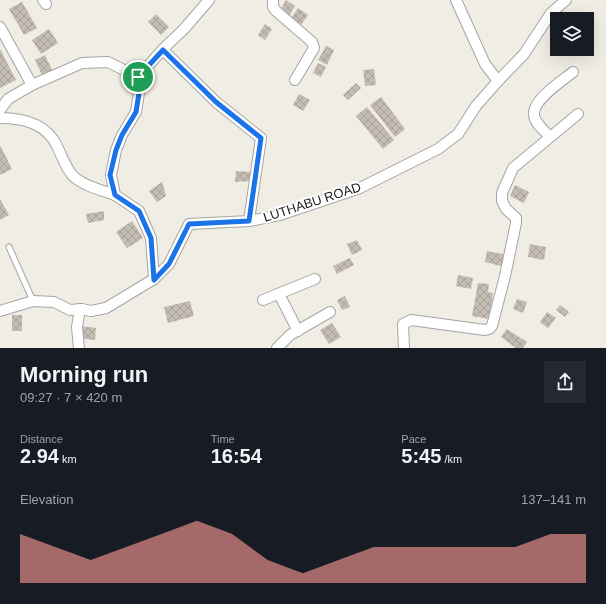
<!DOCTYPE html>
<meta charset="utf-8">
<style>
body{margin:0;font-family:Arial,sans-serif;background:#242831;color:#f1f3f6;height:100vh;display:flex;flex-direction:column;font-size:15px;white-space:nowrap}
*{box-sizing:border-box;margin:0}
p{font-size:13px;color:#9ea1a6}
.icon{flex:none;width:22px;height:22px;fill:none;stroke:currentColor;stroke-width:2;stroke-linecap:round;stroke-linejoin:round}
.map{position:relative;height:348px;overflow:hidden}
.sheet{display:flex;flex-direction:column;background:#171b24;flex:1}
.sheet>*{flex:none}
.controls{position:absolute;left:550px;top:12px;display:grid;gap:8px}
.controls a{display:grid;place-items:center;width:44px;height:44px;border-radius:0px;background:#171b24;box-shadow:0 4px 16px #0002;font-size:20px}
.pin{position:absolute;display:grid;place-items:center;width:34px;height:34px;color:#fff;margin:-17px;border:2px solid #fff;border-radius:50%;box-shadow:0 1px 4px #0007}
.round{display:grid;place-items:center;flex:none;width:42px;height:42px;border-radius:0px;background:#242831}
.head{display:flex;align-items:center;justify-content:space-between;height:68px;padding:0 20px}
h1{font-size:22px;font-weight:700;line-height:30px}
.figures{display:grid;grid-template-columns:repeat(3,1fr);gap:6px;height:68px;padding:4px 20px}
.figures div{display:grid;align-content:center}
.figures b{font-size:20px;font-weight:700}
.figures small{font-size:11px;font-weight:400}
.figures p{font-size:11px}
.chart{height:112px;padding:8px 20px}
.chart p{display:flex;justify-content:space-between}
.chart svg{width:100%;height:72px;margin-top:4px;fill:#e18b87;opacity:.7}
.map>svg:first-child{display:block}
</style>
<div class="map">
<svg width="606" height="348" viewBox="0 0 606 348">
<defs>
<pattern id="building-cross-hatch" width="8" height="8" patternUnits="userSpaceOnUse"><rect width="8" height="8" fill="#c4bcb3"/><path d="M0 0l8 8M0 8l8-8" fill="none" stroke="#a8a19a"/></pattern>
</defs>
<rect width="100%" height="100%" fill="#f0ede4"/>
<g fill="url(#building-cross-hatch)">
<polygon points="286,0 295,6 289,16 280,10"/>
<polygon points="22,2 37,28 24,35 9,9"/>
<polygon points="298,8 308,15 301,25 291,18"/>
<polygon points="156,14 169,27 161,35 148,22"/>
<polygon points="265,24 272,29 265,40 258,35"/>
<polygon points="49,29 58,43 41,54 32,40"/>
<polygon points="326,46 334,50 327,65 318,60"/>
<polygon points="0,49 16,80 0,88"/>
<polygon points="45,55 52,70 42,75 35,60"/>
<polygon points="318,63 326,67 321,77 313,73"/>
<polygon points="374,69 376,85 365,86 363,70"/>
<polygon points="356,83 361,88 348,100 343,95"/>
<polygon points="299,94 310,100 303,111 293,105"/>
<polygon points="381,97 405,129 395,137 370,105"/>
<polygon points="367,107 394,140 383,149 356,116"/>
<polygon points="0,145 12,169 0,175"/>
<polygon points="236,171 251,172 251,181 235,182"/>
<polygon points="162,182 166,196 157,202 149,191"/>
<polygon points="515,185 529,192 524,203 510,196"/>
<polygon points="0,199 9,215 0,220"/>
<polygon points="104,211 104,220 88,223 86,214"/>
<polygon points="132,221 143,238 127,248 116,232"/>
<polygon points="357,240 362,250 352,255 347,244"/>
<polygon points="530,244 546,247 544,260 528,257"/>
<polygon points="487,251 508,255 505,267 485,262"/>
<polygon points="350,258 354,265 337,274 333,266"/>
<polygon points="458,275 473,278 471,289 456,286"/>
<polygon points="478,283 489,284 488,292 493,293 489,319 472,316"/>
<polygon points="345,296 350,307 342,310 337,300"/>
<polygon points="517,299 527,302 523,313 513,309"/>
<polygon points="190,301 194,316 168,323 164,307"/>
<polygon points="560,305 569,312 565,317 556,310"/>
<polygon points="547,312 556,318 548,328 540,322"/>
<rect x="12" y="315" width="10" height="16"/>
<polygon points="332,323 341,337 329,344 320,330"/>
<polygon points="80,326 96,328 95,340 78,338"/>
<polygon points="507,329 527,342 523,348 516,348 501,337"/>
</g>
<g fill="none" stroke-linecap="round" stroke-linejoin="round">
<defs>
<polyline id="service" points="9,247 33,301"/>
<g id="minor">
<polyline points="43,0 46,4"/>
<polyline points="273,0 273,7 276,11 312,42 314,48 295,80"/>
<polyline points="456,0 485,64 498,81"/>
<polyline points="0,27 32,85"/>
<polyline points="163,50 216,102 261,138 249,221"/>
<polyline points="138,77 139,93 136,112 122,135 116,150 111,175 115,195 139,211 151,238 154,279"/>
<polyline points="0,110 8,99 32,85 82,63 108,62 138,77 164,48 184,29 209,0"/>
<path d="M0 118C23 118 46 123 57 146 62 156 65 167 73 176 84 186 101 190 115 195"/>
<path d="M550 137C545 131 535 124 534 115 532 100 562 81 573 72"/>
<polyline points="279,294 298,331"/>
<polyline points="263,300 315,279"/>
<polyline points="0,311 33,301 54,302 70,310 82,309 91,311 106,308 154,279 169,264 189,224 249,221 280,215 360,188 438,149 458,134 476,106 498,81 524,54 551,13 566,0"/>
<polyline points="79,348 77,327 80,309"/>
<polyline points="277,348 290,335 330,312"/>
<polyline points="404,348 403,324 411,320 485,330 489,329 492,326 505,276 516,223 516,218 506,209 502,201 502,193 513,168 578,114"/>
</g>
</defs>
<use href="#service" stroke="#a5a5a5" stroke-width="7"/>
<use href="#minor" stroke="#a5a5a5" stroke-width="12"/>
<use href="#service" stroke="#fff" stroke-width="5"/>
<use href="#minor" stroke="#fff" stroke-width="10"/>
</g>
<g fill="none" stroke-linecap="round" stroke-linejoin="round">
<defs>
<polygon id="route" points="163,50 216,102 261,138 249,221 189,224 169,264 154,280 151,238 139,211 115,195 110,175 116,150 122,135 136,112 139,93 138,77"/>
</defs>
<use href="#route" stroke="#fff" stroke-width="8"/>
<use href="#route" stroke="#1a73e8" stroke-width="5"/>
</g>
<g text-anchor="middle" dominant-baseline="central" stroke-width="4" stroke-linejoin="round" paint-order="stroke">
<g font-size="13" fill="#1e1e1e" stroke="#fff">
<text transform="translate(312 202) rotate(-18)">LUTHABU ROAD</text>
</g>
</g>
</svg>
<div class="controls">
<a><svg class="icon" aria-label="layers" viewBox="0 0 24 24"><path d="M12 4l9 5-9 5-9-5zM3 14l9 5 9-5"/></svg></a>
</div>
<div class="pin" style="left:138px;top:77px;background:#1e9e55"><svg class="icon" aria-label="arrive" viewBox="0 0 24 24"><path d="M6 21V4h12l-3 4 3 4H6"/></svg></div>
</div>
<section class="sheet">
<div class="head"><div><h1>Morning run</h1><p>09:27 · 7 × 420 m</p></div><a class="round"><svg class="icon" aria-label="share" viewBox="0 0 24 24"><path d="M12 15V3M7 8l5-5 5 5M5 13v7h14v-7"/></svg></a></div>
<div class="figures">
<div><p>Distance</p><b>2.94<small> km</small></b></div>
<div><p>Time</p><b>16:54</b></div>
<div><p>Pace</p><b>5:45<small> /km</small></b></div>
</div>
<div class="chart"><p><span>Elevation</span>137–141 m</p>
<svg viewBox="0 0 160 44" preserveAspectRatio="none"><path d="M0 44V14L10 22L20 30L30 22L40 14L50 6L60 14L70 30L80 38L90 30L100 22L110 22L120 22L130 22L140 22L150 14L160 14V44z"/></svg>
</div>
</section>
